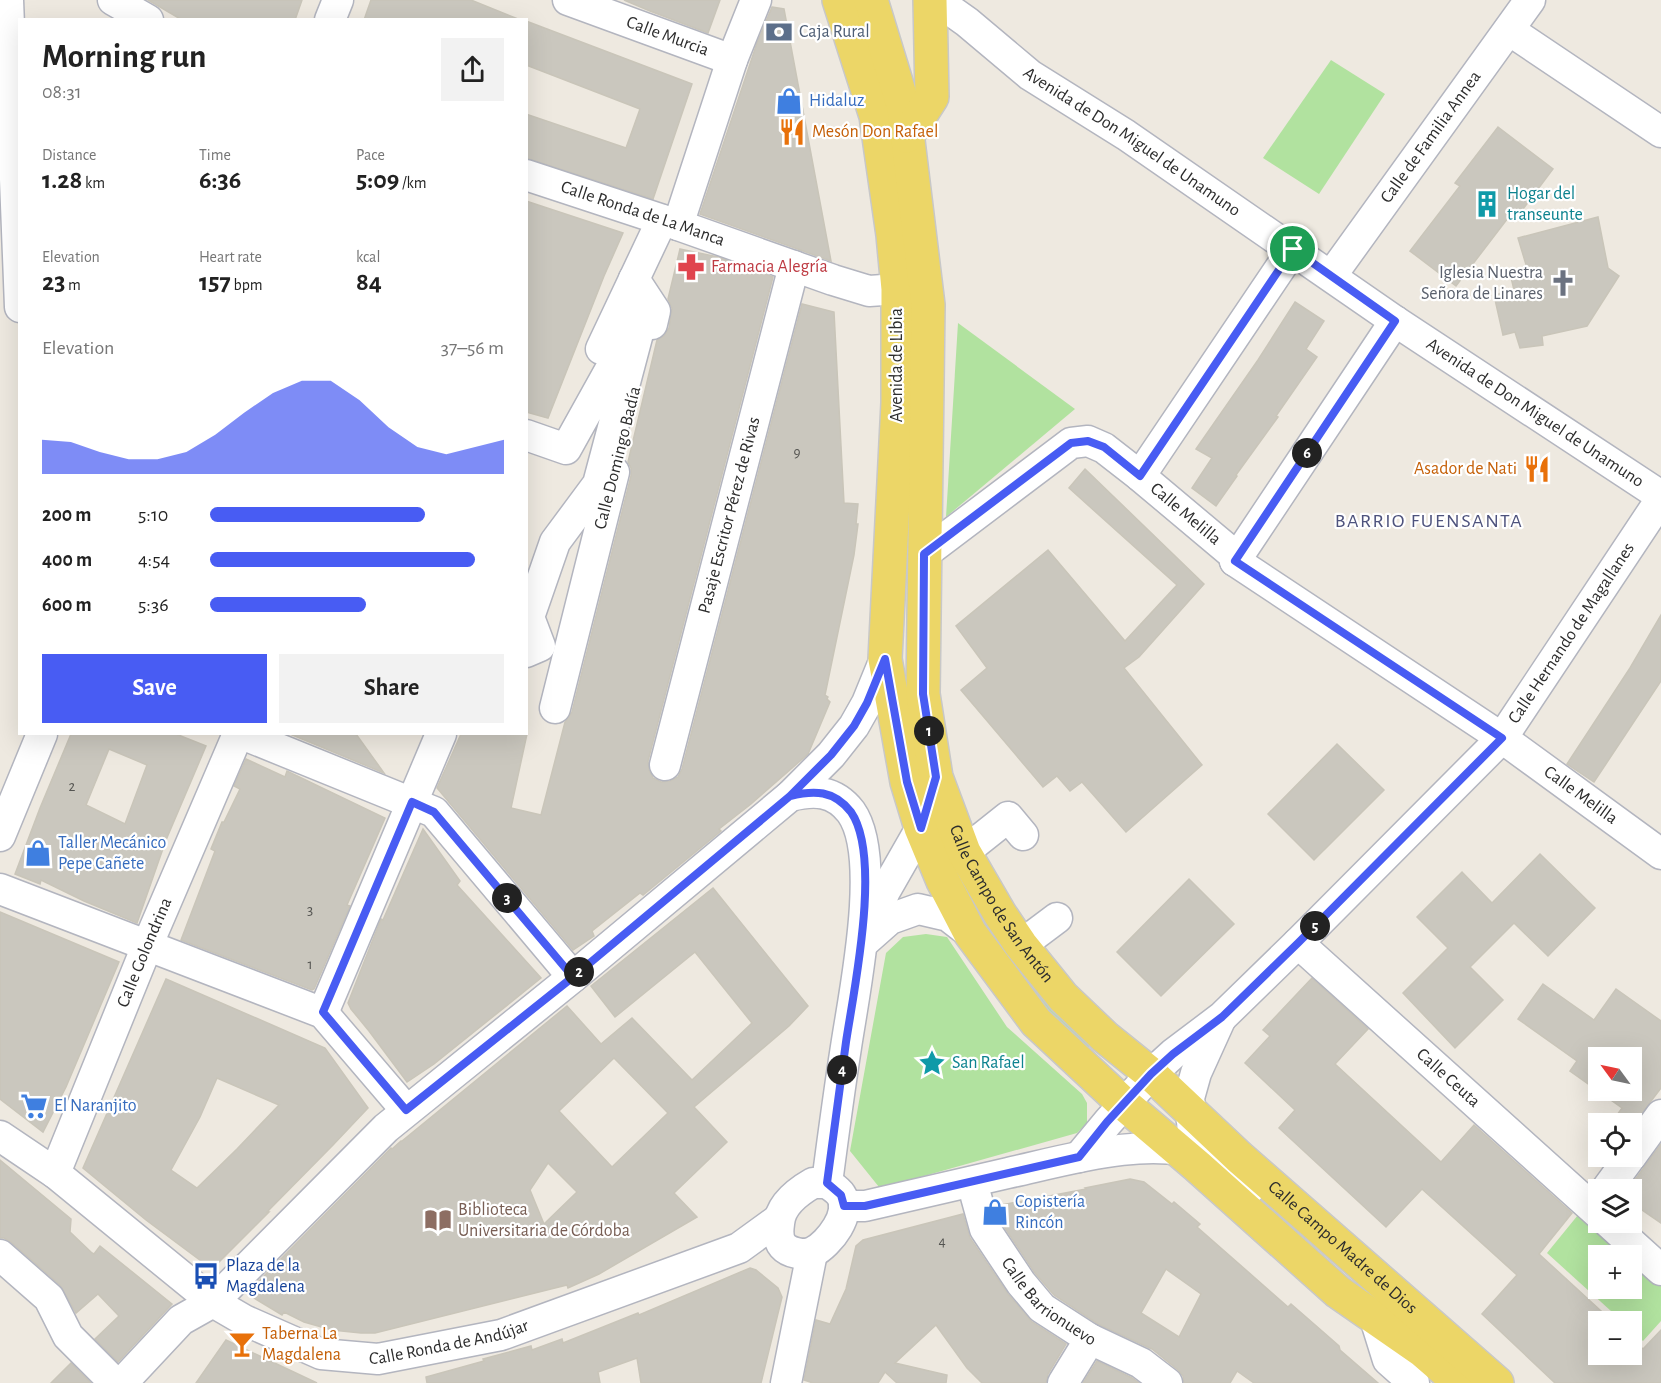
<!DOCTYPE html>
<meta charset="utf-8">
<style>
body{margin:0;font-family:"Alegreya Sans",sans-serif;background:#f2f2f2;color:#222;height:100vh;display:flex;flex-direction:column;font-size:22px;white-space:nowrap}
*{box-sizing:border-box;margin:0}
p{font-size:20px;color:#767676}
.icon{flex:none;width:33px;height:33px;fill:none;stroke:currentColor;stroke-width:2;stroke-linecap:round;stroke-linejoin:round}
.map{position:relative;flex:1;overflow:hidden}
.drawer{position:absolute;left:18px;top:18px;width:510px;height:717px;display:flex;flex-direction:column;background:#fff;border-radius:0px;box-shadow:0 6px 24px #0002}
.drawer>*{flex:none}
.needle{width:39px;rotate:303deg}
.controls{position:absolute;left:1588px;top:1047px;display:grid;gap:12px}
.controls a{display:grid;place-items:center;width:54px;height:54px;border-radius:0px;background:#fff;box-shadow:0 6px 24px #0002;font-size:30px}
.pin{position:absolute;display:grid;place-items:center;width:51px;height:51px;color:#fff;margin:-26px;border:3px solid #fff;border-radius:50%;box-shadow:0 2px 6px #0007}
.km{position:absolute;width:30px;height:30px;margin:-15px;border-radius:50%;background:#222;color:#fff;font-size:16px;line-height:30px;text-align:center}
.round{display:grid;place-items:center;flex:none;width:63px;height:63px;border-radius:0px;background:#f2f2f2}
.overview{display:flex;align-items:center;justify-content:space-between;height:102px;padding:0 24px}
h1{font-size:33px;font-weight:600;line-height:45px}
.figures{display:grid;grid-template-columns:repeat(3,1fr);gap:9px;height:102px;padding:6px 24px}
.figures div{display:grid;align-content:center}
.figures b{font-size:26px;font-weight:600}
.figures small{font-size:16px;font-weight:400}
.figures p{font-size:16px}
.chart{height:168px;padding:12px 24px}
.chart p{display:flex;justify-content:space-between}
.chart svg{width:100%;height:108px;margin-top:6px;fill:#485cf3;opacity:.7}
.primary-button{display:flex;gap:12px;margin-top:auto;padding:12px 24px}
.primary-button a{flex:1;height:69px;border-radius:0px;background:#485cf3;color:#fff;font-size:24px;font-weight:600;line-height:69px;text-align:center}
.primary-button a+a{background:#f2f2f2;color:#222}
ul{padding:0 24px;list-style:none;font-size:20px}
li{display:grid;grid-template-columns:96px 72px 1fr;align-items:center;height:45px}
li i{height:15px;border-radius:8px;background:#485cf3}
.map>svg:first-child{display:block}
</style>
<div class="map">
<svg width="1661" height="1383" viewBox="0 0 1661 1383">
<rect width="100%" height="100%" fill="#eee9e0"/>
<g fill="#b1e29f">
<polygon points="1331,60 1385,94 1319,194 1263,158"/>
<polygon points="958,323 1075,409 946,517"/>
<polygon points="942,827 1092,1043 1085,1051 1032,996 966,898"/>
<polygon points="926,934 947,937 1007,1027 1082,1094 1087,1103 1087,1123 1077,1133 917,1178 879,1187 850,1151 886,953 903,937"/>
<polygon points="1578,1215 1627,1255 1599,1256 1599,1288 1632,1288 1632,1260 1661,1284 1661,1321 1643,1341 1632,1330 1632,1322 1622,1321 1547,1253"/>
</g>
<g fill="#cac7be" stroke="#c9c5b9" stroke-width="1.5" fill-rule="evenodd">
<polygon points="148,0 302,0 295,20 182,20"/>
<polygon points="371,0 471,0 518,19 364,20"/>
<polygon points="624,0 720,0 708,33 650,11"/>
<polygon points="772,7 784,9 831,261 700,214 757,43"/>
<polygon points="526,21 692,84 653,199 526,158 526,114 626,148 640,109 526,65"/>
<polygon points="1498,127 1553,169 1514,221 1511,214 1456,286 1410,251 1460,186 1455,183"/>
<polygon points="526,201 623,233 604,276 548,418 526,412"/>
<polygon points="1598,217 1608,268 1619,276 1587,326 1542,336 1543,345 1520,348 1515,332 1503,335 1494,295 1514,290 1510,273 1527,268 1518,238"/>
<polygon points="680,249 718,257 773,277 648,761 649,770 653,778 661,782 670,781 678,777 682,769 802,304 834,312 844,503 858,504 856,524 858,524 854,555 825,695 828,697 827,699 830,702 808,754 751,804 719,829 721,831 643,895 640,893 592,931 594,936 573,950 437,788 461,734 527,734 511,808 541,815 565,722 572,712 631,476 631,468 628,462 657,340 664,336 669,328 672,308 668,299"/>
<polygon points="1295,302 1324,321 1306,349 1317,357 1276,416 1278,417 1236,475 1237,476 1216,506 1192,488 1212,458 1196,449 1258,360"/>
<polygon points="1085,469 1204,584 1139,657 1124,668 1202,765 1126,832 1082,782 1070,791 1057,776 1043,787 961,690 987,668 956,626 1048,550 1125,641 1177,585 1069,488"/>
<polygon points="1661,615 1661,681 1594,782 1567,764 1630,668"/>
<path d="M71 734H176L206 746 166 840 137 923 84 901 41 880 40 884 15 874 40 808ZM109 749 147 765 125 824 86 805Z"/>
<polygon points="290,734 356,734 384,773 348,758"/>
<polygon points="1337,744 1384,790 1314,860 1268,814"/>
<polygon points="246,759 285,777 287,771 385,818 347,905 350,906 314,989 312,990 181,940 215,851 211,849 222,822 224,822 240,789 234,786"/>
<polygon points="423,829 460,881 457,885 541,978 434,1064 407,1082 369,1031 351,1009 348,1003 381,919 383,920"/>
<polygon points="1540,854 1595,908 1548,956 1514,923 1470,967 1503,1000 1455,1048 1403,993 1448,948 1417,917 1462,872 1492,903"/>
<polygon points="1189,879 1234,924 1161,996 1117,952"/>
<path d="M713 888 808 1006 789 1026 694 1107 727 1142 674 1193 697 1217 599 1274 568 1288 567 1285 375 1333H361L332 1330 304 1322 284 1312 282 1315 254 1298 252 1288 391 1148 392 1149 401 1141H402L567 1006 601 1044 632 1018 692 1080 752 1023 695 952 615 1017 591 986ZM614 1058 668 1113 612 1167 559 1111ZM548 1163 577 1192 544 1224 530 1190Z"/>
<polygon points="0,912 119,962 66,1087 43,1132 0,1099"/>
<polygon points="1312,978 1368,1029 1335,1064 1441,1162 1474,1125 1572,1213 1539,1254 1613,1322 1599,1322 1599,1354 1632,1354 1632,1339 1643,1349 1661,1330 1661,1383 1555,1383 1482,1314 1517,1275 1422,1189 1386,1227 1279,1128 1295,1110 1245,1063 1270,1036 1263,1030"/>
<path d="M166 979 325 1048 368 1108 333 1145 267 1212H269L212 1269 146 1220 83 1168ZM217 1078 279 1105 237 1149 197 1188 171 1170 200 1117Z"/>
<path d="M1543 984 1594 1020 1616 989 1661 1021V1088L1632 1126V1124H1623L1615 1118 1622 1108 1570 1071 1577 1061 1518 1019ZM1599 1058H1632V1090H1599Z"/>
<polygon points="1661,1144 1661,1223 1632,1203 1632,1184"/>
<polygon points="0,1160 71,1219 70,1232 92,1253 94,1254 100,1246 172,1304 118,1362 95,1339 119,1316 98,1294 76,1313 60,1285 11,1242 4,1238 0,1238"/>
<path d="M1130 1179 1144 1182 1172 1204 1174 1202 1200 1224 1197 1227 1288 1307 1291 1304 1314 1324 1339 1346 1340 1350 1378 1383H1254L1237 1371 1230 1383H1184L1183 1376 1178 1370 1152 1349 1098 1324 1054 1295 1035 1273 1001 1222 996 1206 1086 1189 1085 1188ZM1166 1269 1201 1294 1179 1337 1141 1313Z"/>
<polygon points="963,1214 970,1238 1008,1294 1032,1322 1066,1344 1048,1374 1046,1383 982,1383 967,1368 936,1325 895,1363 947,1375 946,1383 897,1383 885,1372 878,1383 813,1383 804,1380 816,1320 830,1324 846,1289 856,1246 863,1240"/>
<polygon points="750,1268 756,1270 778,1288 782,1297 761,1383 641,1383 637,1358 598,1372 600,1383 427,1383 426,1377 484,1361 483,1359 531,1346 532,1350 562,1339 563,1343 638,1313 639,1315"/>
<polygon points="226,1340 264,1358 317,1383 196,1383"/>
<polygon points="1097,1361 1132,1378 1139,1383 1083,1383"/>
<polygon points="71,1363 91,1383 51,1383"/>
</g>
<g fill="none" stroke-linecap="round" stroke-linejoin="round">
<defs>
<g id="minor">
<polyline points="8,0 20,307"/>
<polyline points="113,0 148,20"/>
<path id="s1" d="M568 0 732 60"/>
<path id="s2" d="M936 0 967 22 1030 75 1126 135 1395 321 1661 496"/>
<polyline points="330,20 338,0"/>
<polyline points="1509,30 1661,132"/>
<path id="s3" d="M526 175 678 225 833 280 869 291 898 289"/>
<polyline points="678,225 732,60 756,0"/>
<path id="s4" d="M1293 249 1140 476 1233 554 1235 561 1502 738 1661 854"/>
<path id="s5" d="M1331 276 1530 0"/>
<polyline points="634,279 655,311 652,324"/>
<polyline points="601,349 662,220"/>
<polyline points="526,435 566,449 645,307 598,484 555,542 529,617 540,646 526,652"/>
<polyline points="924,554 1071,443 1088,441 1104,448 1140,476"/>
<polyline points="1235,561 1395,321"/>
<polyline points="555,708 614,472"/>
<polyline points="242,734 434,812 573,977"/>
<path id="s6" d="M665 765 794 266"/>
<path d="M790 796C814 790 834 790 851 812 883 857 854 993 846 1047 839 1092 833 1137 827 1183"/>
<polyline points="0,836 42,734"/>
<polyline points="964,852 1008,817 1023,835"/>
<polyline points="0,889 323,1013 406,1110"/>
<polyline points="869,928 885,891 921,828 926,809"/>
<polyline points="864,942 890,919 918,909 948,916 970,933"/>
<path id="s7" d="M1298 943 1599 1214"/>
<polyline points="1021,945 1057,918"/>
<polyline points="323,1013 441,734"/>
<polyline points="1193,1130 1189,1098 1196,1073 1220,1020"/>
<path id="s8" d="M0 1136 55 1173 213 1302 244 1320 321 1354 378 1359 501 1335 739 1248 779 1219"/>
<polyline points="1632,1155 1661,1115"/>
<path id="s9" d="M1079 1157 1108 1122 1151 1074 1173 1054 1222 1017 1298 943 1502 738 1661 499"/>
<path id="s10" d="M55 1173 147 946 238 734"/>
<path id="s11" d="M972 1182 985 1229 1021 1283 1042 1308 1090 1339 1141 1363 1167 1383"/>
<path d="M813 1183H827C831 1186 838 1190 841 1195 853 1213 829 1244 813 1252 805 1256 789 1253 783 1246 778 1240 778 1231 779 1224 780 1205 799 1191 813 1183Z"/>
<polyline points="1606,1190 1631,1156"/>
<path d="M844 1206H865C913 1195 960 1184 1008 1173 1067 1160 1148 1135 1206 1156 1224 1161 1237 1176 1250 1188"/>
<polyline points="1608,1222 1661,1270"/>
<polyline points="0,1255 49,1298 68,1336 115,1383"/>
<polyline points="1374,1315 1388,1360 1414,1383"/>
<polyline points="122,1383 181,1320 213,1302 386,1128 573,977 790,796 831,755 854,726 867,703 885,659"/>
<polyline points="786,1383 812,1253"/>
<polyline points="1063,1383 1090,1339"/>
</g>
<g id="major">
<polyline points="839,0 876,116 893,235 898,289 898,403 885,659 907,782 921,828 943,881 970,933 1036,1022 1124,1104 1197,1166 1338,1292 1423,1351 1460,1383"/>
<path id="s12" d="M871 0 904 108 928 305 923 694 936 777 964 852 1000 914 1021 945 1063 997 1105 1037 1151 1074 1239 1157 1497 1383"/>
<polyline points="907,136 932,97 930,0"/>
</g>
</defs>
<use href="#minor" stroke="#b3b5bf" stroke-width="33"/>
<use href="#major" stroke="#c8c8c8" stroke-width="36"/>
<use href="#minor" stroke="#fff" stroke-width="30"/>
<use href="#major" stroke="#ecd667" stroke-width="33"/>
</g>
<g fill="none" stroke-linecap="round" stroke-linejoin="round">
<defs>
<path id="route" d="M1293 249 1140 476 1104 447 1088 441 1071 443 924 554 923 694 936 777 921 828 907 782 885 659 867 703 854 726 831 755 790 796 573 977 406 1110 323 1012 412 802 434 812 573 977 790 796C814 790 834 790 851 812 882 857 854 989 846 1042 840 1089 833 1136 827 1183L841 1195 844 1206H865L1079 1157 1107 1122 1151 1074 1173 1054 1222 1017 1298 943 1502 738 1235 561 1395 321 1293 249"/>
</defs>
<use href="#route" stroke="#fff" stroke-width="12"/>
<use href="#route" stroke="#485cf3" stroke-width="8"/>
</g>
<defs>
<symbol id="bank-bare" viewBox="-9 -9 18 18"><path d="M-6-4H6V4H-6ZM0-2.3a2.3 2.3 0 1 0 0 4.6a2.3 2.3 0 1 0 0-4.6Z" fill="#5c6f8a" stroke="#fff" stroke-width="2.5" paint-order="stroke"/></symbol>
<symbol id="shop-bare" viewBox="-9 -9 18 18"><path d="M-5-2.5h2.3a2.7 3.5 0 0 1 5.4 0H5L5.5 6h-11ZM-1.5-2.5h3a1.5 2.3 0 0 0-3 0Z" fill="#3f7fe0" stroke="#fff" stroke-width="2.5" paint-order="stroke"/></symbol>
<symbol id="restaurant-bare" viewBox="-9 -9 18 18"><path d="M-5-6h1v4h1v-4h1v4h1v-4h1v5L-1.5 .5V6h-2V.5L-5-1ZM5-6V6H3V1.5H1.5Q1.5-4 5-6Z" fill="#e8710a" stroke="#fff" stroke-width="2.5" paint-order="stroke"/></symbol>
<symbol id="building-bare" viewBox="-9 -9 18 18"><path d="M-4-6H4V6H1V3H-1V6H-4ZM-2.5-4.3h1.7v1.8h-1.7ZM.8-4.3h1.7v1.8H.8ZM-2.5-1h1.7V.8h-1.7ZM.8-1h1.7V.8H.8Z" fill="#0f9aa8" stroke="#fff" stroke-width="2.5" paint-order="stroke"/></symbol>
<symbol id="pharmacy-bare" viewBox="-9 -9 18 18"><path d="M-2-6h4v4h4v4h-4v4h-4v-4h-4v-4h4Z" fill="#e0444e" stroke="#fff" stroke-width="2.5" paint-order="stroke"/></symbol>
<symbol id="church-bare" viewBox="-9 -9 18 18"><path d="M-1.2-6h2.4v3.5h3.3v2.4h-3.3V6h-2.4V-.1h-3.3v-2.4h3.3Z" fill="#6b7280" stroke="#fff" stroke-width="2.5" paint-order="stroke"/></symbol>
<symbol id="sight-bare" viewBox="-9 -9 18 18"><path d="M0-6L1.8-2.2L6-1.7L2.9 1.2L3.7 5.4L0 3.3L-3.7 5.4L-2.9 1.2L-6-1.7L-1.8-2.2Z" fill="#0f9aa8" stroke="#fff" stroke-width="2.5" paint-order="stroke"/></symbol>
<symbol id="supermarket-bare" viewBox="-9 -9 18 18"><path d="M-6-5.5h2.5l.6 2H6L4.5 2H-2.5L-4.4-4H-6ZM-1.5 3.2a1.3 1.3 0 1 0 .1 0ZM3 3.2a1.3 1.3 0 1 0 .1 0Z" fill="#3f7fe0" stroke="#fff" stroke-width="2.5" paint-order="stroke"/></symbol>
<symbol id="library-bare" viewBox="-9 -9 18 18"><path d="M-6-4Q-3-5.5-.7-3.5V5Q-3 3-6 4ZM6-4Q3-5.5 .7-3.5V5Q3 3 6 4Z" fill="#8d6e63" stroke="#fff" stroke-width="2.5" paint-order="stroke"/></symbol>
<symbol id="bus-bare" viewBox="-9 -9 18 18"><path d="M-5-6H5V4H4V6H2V4H-2V6H-4V4H-5ZM-3.5-4V0h7V-4ZM-3.5 1.2v1.5H-2V1.2ZM2 1.2v1.5H3.5V1.2Z" fill="#1a4fb4" stroke="#fff" stroke-width="2.5" paint-order="stroke"/></symbol>
<symbol id="bar-bare" viewBox="-9 -9 18 18"><path d="M-6-5H6L.8 .8V4.5H3.5V6h-7V4.5H-.8V.8Z" fill="#e8710a" stroke="#fff" stroke-width="2.5" paint-order="stroke"/></symbol>
</defs>
<g fill-rule="evenodd">
<use href="#bank-bare" x="760" y="13" width="38" height="38"/>
<use href="#shop-bare" x="770" y="82" width="38" height="38"/>
<use href="#restaurant-bare" x="773" y="113" width="38" height="38"/>
<use href="#building-bare" x="1468" y="185" width="38" height="38"/>
<use href="#pharmacy-bare" x="672" y="248" width="38" height="38"/>
<use href="#church-bare" x="1544" y="264" width="38" height="38"/>
<use href="#restaurant-bare" x="1518" y="450" width="38" height="38"/>
<use href="#shop-bare" x="19" y="834" width="38" height="38"/>
<use href="#sight-bare" x="913" y="1044" width="38" height="38"/>
<use href="#supermarket-bare" x="15" y="1087" width="38" height="38"/>
<use href="#shop-bare" x="976" y="1193" width="38" height="38"/>
<use href="#library-bare" x="419" y="1201" width="38" height="38"/>
<use href="#bus-bare" x="187" y="1257" width="38" height="38"/>
<use href="#bar-bare" x="223" y="1325" width="38" height="38"/>
</g>
<g text-anchor="middle" dominant-baseline="central" stroke-width="4.5" stroke-linejoin="round" paint-order="stroke">
<g font-size="15" fill="#545451">
<text x="797" y="452">9</text>
<text x="72" y="786">2</text>
<text x="310" y="910">3</text>
<text x="310" y="964">1</text>
<text x="942" y="1241">4</text>
</g>
<g font-size="18" fill="#4e5e75" stroke="#fff" text-anchor="start">
<text x="799" y="32">Caja Rural</text>
</g>
<g font-size="18" fill="#2d2d2d" stroke="#fff">
<text stroke="none"><textPath href="#s1" startOffset="106">Calle Murcia</textPath></text>
<text stroke="none"><textPath href="#s5" startOffset="171">Calle de Familia Annea</textPath></text>
<text stroke="none"><textPath href="#s2" startOffset="242">Avenida de Don Miguel de Unamuno</textPath></text>
<text stroke="none"><textPath href="#s3" startOffset="123">Calle Ronda de La Manca</textPath></text>
<text transform="translate(897 365) rotate(-90)">Avenida de Libia</text>
<text stroke="none"><textPath href="#s2" startOffset="728">Avenida de Don Miguel de Unamuno</textPath></text>
<text transform="translate(618 458) rotate(-76)">Calle Domingo Badía</text>
<text stroke="none"><textPath href="#s4" startOffset="333">Calle Melilla</textPath></text>
<text stroke="none"><textPath href="#s6" startOffset="258">Pasaje Escritor Pérez de Rivas</textPath></text>
<text stroke="none"><textPath href="#s9" startOffset="722">Calle Hernando de Magallanes</textPath></text>
<text stroke="none"><textPath href="#s4" startOffset="820">Calle Melilla</textPath></text>
<text stroke="none"><textPath href="#s12" startOffset="928">Calle Campo de San Antón</textPath></text>
<text stroke="none"><textPath href="#s10" startOffset="238">Calle Golondrina</textPath></text>
<text stroke="none"><textPath href="#s7" startOffset="202">Calle Ceuta</textPath></text>
<text stroke="none"><textPath href="#s12" startOffset="1416">Calle Campo Madre de Dios</textPath></text>
<text stroke="none"><textPath href="#s11" startOffset="147">Calle Barrionuevo</textPath></text>
<text stroke="none"><textPath href="#s8" startOffset="520">Calle Ronda de Andújar</textPath></text>
</g>
<g font-size="18" fill="#366cbe" stroke="#fff" text-anchor="start">
<text x="809" y="101">Hidaluz</text>
<text x="58" y="843">Taller Mecánico<tspan x="58" dy="21">Pepe Cañete</tspan></text>
<text x="54" y="1106">El Naranjito</text>
<text x="1015" y="1202">Copistería<tspan x="1015" dy="21">Rincón</tspan></text>
</g>
<g font-size="18" fill="#c56008" stroke="#fff" text-anchor="start">
<text x="812" y="132">Mesón Don Rafael</text>
<text x="1517" y="469" text-anchor="end">Asador de Nati</text>
<text x="262" y="1334">Taberna La<tspan x="262" dy="21">Magdalena</tspan></text>
</g>
<g font-size="18" fill="#0d838f" stroke="#fff" text-anchor="start">
<text x="1507" y="194">Hogar del<tspan x="1507" dy="21">transeunte</tspan></text>
<text x="952" y="1063">San Rafael</text>
</g>
<g font-size="18" fill="#be3a42" stroke="#fff" text-anchor="start">
<text x="711" y="267">Farmacia Alegría</text>
</g>
<g font-size="18" fill="#5b616d" stroke="#fff" text-anchor="end">
<text x="1543" y="273">Iglesia Nuestra<tspan x="1543" dy="21">Señora de Linares</tspan></text>
</g>
<g font-size="18" fill="#785e54" stroke="#fff" text-anchor="start">
<text x="458" y="1210">Biblioteca<tspan x="458" dy="21">Universitaria de Córdoba</tspan></text>
</g>
<g font-size="18" fill="#164399" stroke="#fff" text-anchor="start">
<text x="226" y="1266">Plaza de la<tspan x="226" dy="21">Magdalena</tspan></text>
</g>
<g font-size="20" letter-spacing="1.5" fill="#4e537d" stroke="#fff">
<text x="1429" y="521">BARRIO FUENSANTA</text>
</g>
</g>
</svg>
<div class="controls">
<a><svg class="needle" viewBox="-14 -14 28 28"><path d="M0-13l5 13h-10z" fill="#e53935"/><path d="M0 13l5-13h-10z" fill="#767676"/></svg></a>
<a><svg class="icon" aria-label="locate" viewBox="0 0 24 24"><circle cx="12" cy="12" r="6"/><path d="M12 2v4M12 18v4M2 12h4M18 12h4"/></svg></a>
<a><svg class="icon" aria-label="layers" viewBox="0 0 24 24"><path d="M12 4l9 5-9 5-9-5zM3 14l9 5 9-5"/></svg></a>
<a>+</a>
<a>−</a>
</div>
<div class="pin" style="left:1293px;top:249px;background:#1e9e55"><svg class="icon" aria-label="arrive" viewBox="0 0 24 24"><path d="M6 21V4h12l-3 4 3 4H6"/></svg></div>
<b class="km" style="left:929px;top:731px">1</b>
<b class="km" style="left:579px;top:972px">2</b>
<b class="km" style="left:507px;top:898px">3</b>
<b class="km" style="left:842px;top:1070px">4</b>
<b class="km" style="left:1315px;top:926px">5</b>
<b class="km" style="left:1307px;top:453px">6</b>
<section class="drawer">
<div class="overview"><div><h1>Morning run</h1><p>08:31</p></div><a class="round"><svg class="icon" aria-label="share" viewBox="0 0 24 24"><path d="M12 15V3M7 8l5-5 5 5M5 13v7h14v-7"/></svg></a></div>
<div class="figures">
<div><p>Distance</p><b>1.28<small> km</small></b></div>
<div><p>Time</p><b>6:36</b></div>
<div><p>Pace</p><b>5:09<small> /km</small></b></div>
</div>
<div class="figures">
<div><p>Elevation</p><b>23<small> m</small></b></div>
<div><p>Heart rate</p><b>157<small> bpm</small></b></div>
<div><p>kcal</p><b>84</b></div>
</div>
<div class="chart"><p><span>Elevation</span>37–56 m</p>
<svg viewBox="0 0 160 44" preserveAspectRatio="none"><path d="M0 44V30L10 31L20 35L30 38L40 38L50 35L60 28L70 19L80 11L90 6L100 6L110 14L120 25L130 33L140 36L150 33L160 30V44z"/></svg>
</div>
<ul>
<li><b>200 m</b>5:10<i style="width:73%"></i></li>
<li><b>400 m</b>4:54<i style="width:90%"></i></li>
<li><b>600 m</b>5:36<i style="width:53%"></i></li>
</ul>
<div class="primary-button"><a>Save</a><a>Share</a></div>
</section>
</div>
